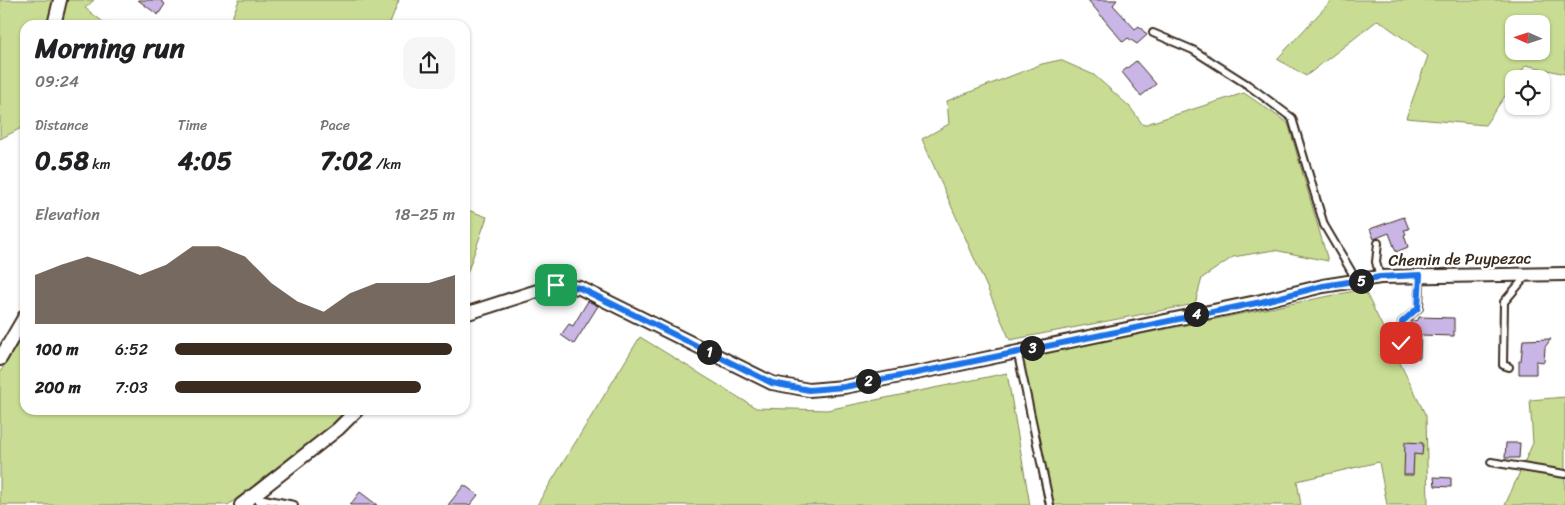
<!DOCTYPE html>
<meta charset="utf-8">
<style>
body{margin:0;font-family:Sriracha,sans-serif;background:#f6f6f6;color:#202124;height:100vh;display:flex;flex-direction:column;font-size:19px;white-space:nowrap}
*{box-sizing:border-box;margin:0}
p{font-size:16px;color:#757577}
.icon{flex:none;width:28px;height:28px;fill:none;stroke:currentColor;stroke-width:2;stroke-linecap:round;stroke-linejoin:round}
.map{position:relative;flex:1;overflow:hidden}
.sheet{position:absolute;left:20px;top:20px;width:450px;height:395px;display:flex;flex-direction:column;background:#fff;border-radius:15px;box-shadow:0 1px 4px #0004}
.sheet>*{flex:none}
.needle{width:32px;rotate:273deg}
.buttons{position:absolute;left:1505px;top:15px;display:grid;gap:10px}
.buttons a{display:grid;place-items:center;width:45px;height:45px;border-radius:10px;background:#fff;box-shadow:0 1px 4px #0004;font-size:25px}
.pin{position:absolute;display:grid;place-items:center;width:42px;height:42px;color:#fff;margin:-21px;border-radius:10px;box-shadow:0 2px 8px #0006}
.km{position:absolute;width:25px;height:25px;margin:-12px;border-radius:50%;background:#222;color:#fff;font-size:14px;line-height:25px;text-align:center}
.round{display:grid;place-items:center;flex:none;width:52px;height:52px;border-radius:15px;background:#f6f6f6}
.overview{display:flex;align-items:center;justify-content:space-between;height:85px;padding:0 15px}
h1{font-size:28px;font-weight:800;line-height:38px}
.figures{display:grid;grid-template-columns:repeat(3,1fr);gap:8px;height:85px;padding:5px 15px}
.figures div{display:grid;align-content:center}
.figures b{font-size:25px;font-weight:800}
.figures small{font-size:14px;font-weight:400}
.figures p{font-size:14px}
.chart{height:140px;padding:10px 15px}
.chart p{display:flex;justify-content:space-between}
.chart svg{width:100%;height:90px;margin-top:5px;fill:#3b2a1e;opacity:.7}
ul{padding:0 15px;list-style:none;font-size:16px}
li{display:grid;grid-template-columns:80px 60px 1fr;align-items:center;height:38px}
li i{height:12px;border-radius:6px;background:#3b2a1e}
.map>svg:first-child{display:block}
</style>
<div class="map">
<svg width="1565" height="505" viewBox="0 0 1565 505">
<rect width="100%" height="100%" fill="#fff"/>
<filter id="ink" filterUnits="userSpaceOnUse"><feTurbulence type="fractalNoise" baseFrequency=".02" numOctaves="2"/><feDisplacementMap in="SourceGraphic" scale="10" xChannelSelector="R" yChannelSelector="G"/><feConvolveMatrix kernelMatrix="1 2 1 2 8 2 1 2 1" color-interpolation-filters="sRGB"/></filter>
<g filter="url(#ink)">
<g fill="#c8dd93" stroke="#828458" fill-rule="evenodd">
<polygon points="0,0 94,0 85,8 107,25 25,25 25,126 0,139"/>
<polygon points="239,0 399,0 389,25 229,25"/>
<path d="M1332 0H1565V74L1526 65 1516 79H1514V83L1485 125 1406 118 1428 56 1378 20 1306 76 1277 59ZM1514 24H1541V51H1514Z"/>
<polygon points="1060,60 1094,75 1130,107 1143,125 1244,93 1288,123 1328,261 1274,250 1233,257 1202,278 1195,304 1010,340 922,139 949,124 947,101 1042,64"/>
<polygon points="465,209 487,217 465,279"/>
<polygon points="1364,289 1426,416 1428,505 1387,505 1379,462 1297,481 1301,505 1045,505 1018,359"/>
<polygon points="25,332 25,410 346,410 322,434 228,505 0,505 0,372"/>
<polygon points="640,337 756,408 827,410 1007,373 1030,505 537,505"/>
<polygon points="1565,397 1565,505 1505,505 1533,443 1530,400"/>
</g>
<g fill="#c9b6e6" stroke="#3b2a1e">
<polygon points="138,0 160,0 165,4 158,15"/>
<polygon points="1088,0 1117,0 1113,5 1135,29 1139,26 1147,35 1137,44 1128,38 1123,42"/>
<polygon points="1136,61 1156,84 1141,96 1122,72"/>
<polygon points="1404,217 1409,229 1404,230 1406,234 1404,235 1408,247 1396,252 1389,233 1374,239 1370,229"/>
<polygon points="588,301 598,306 574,344 561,335 569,324 573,326"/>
<polygon points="1419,317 1454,318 1454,336 1421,335 1420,358 1410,358 1411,321 1418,320"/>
<polygon points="1551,339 1545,347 1544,362 1536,361 1536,374 1519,374 1519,361 1521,361 1523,340"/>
<polygon points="1405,442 1423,443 1422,455 1414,454 1413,475 1404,475"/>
<polygon points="1506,443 1520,443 1519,458 1505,458"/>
<polygon points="1434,477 1451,478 1451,487 1435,486"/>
<polygon points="464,485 478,495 470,505 448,505"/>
<polygon points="360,492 377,505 350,505"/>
</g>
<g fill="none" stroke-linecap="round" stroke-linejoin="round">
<defs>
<g id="service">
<polyline points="1153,33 1193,50 1248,85 1292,118 1324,225 1357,281"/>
<polyline points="1378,243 1376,262 1380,277"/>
<polyline points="1401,343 1402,322 1419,308 1420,276"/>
<polyline points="1017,350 1050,505"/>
<polyline points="1509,367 1503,365 1504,302 1528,274"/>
<polyline points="1491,462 1565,474"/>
<polyline points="254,497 294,505"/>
<polyline points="254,497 265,505"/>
</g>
<g id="minor">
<polyline points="54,25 60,0"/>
<polyline points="465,314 556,285 580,288 772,383 809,390 844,387 936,369 1261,301 1323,286 1380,277 1565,274"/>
<polyline points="0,359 25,316"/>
<polyline points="241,505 338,429 357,410"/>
</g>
</defs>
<use href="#service" stroke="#3b2a1e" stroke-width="10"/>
<use href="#minor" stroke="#3b2a1e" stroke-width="16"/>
<use href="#service" stroke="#fff" stroke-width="6"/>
<use href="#minor" stroke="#fff" stroke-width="12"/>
</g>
</g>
<g fill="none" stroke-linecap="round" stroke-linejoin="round" filter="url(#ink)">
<defs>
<polyline id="route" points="556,285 580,288 772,383 809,390 844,387 936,369 1261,302 1323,286 1380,277 1420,275 1418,308 1402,322 1401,343"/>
</defs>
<use href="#route" stroke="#fff" stroke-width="10"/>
<use href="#route" stroke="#1a73e8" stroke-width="6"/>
</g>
<g text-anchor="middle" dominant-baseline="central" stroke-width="5" stroke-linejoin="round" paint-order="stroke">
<g font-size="16" fill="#3b2a1e" stroke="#fff">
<text transform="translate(1460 259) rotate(-1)">Chemin de Puypezac</text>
</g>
</g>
</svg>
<div class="buttons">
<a><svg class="needle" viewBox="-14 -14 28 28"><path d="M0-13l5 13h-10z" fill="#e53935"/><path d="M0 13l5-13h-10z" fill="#757577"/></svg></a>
<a><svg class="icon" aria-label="locate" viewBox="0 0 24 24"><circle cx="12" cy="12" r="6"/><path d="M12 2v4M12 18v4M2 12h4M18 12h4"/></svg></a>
</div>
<div class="pin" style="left:556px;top:285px;background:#1e9e55"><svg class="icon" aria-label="arrive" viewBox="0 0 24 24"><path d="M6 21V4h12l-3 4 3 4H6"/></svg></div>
<div class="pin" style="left:1401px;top:343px;background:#d93025"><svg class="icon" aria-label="check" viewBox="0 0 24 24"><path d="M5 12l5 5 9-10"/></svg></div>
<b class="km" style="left:709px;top:352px">1</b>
<b class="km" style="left:868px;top:381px">2</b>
<b class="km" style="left:1032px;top:348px">3</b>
<b class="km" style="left:1196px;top:314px">4</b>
<b class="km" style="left:1361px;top:281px">5</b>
<section class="sheet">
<div class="overview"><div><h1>Morning run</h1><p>09:24</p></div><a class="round"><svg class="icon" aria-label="share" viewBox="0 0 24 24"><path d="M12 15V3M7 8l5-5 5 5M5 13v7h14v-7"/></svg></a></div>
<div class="figures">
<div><p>Distance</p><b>0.58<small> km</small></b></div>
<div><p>Time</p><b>4:05</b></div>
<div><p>Pace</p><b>7:02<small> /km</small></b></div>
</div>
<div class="chart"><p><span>Elevation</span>18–25 m</p>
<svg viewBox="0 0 160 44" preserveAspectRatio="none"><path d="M0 44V20L10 15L20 11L30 15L40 20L50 15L60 6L70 6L80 11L90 24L100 33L110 38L120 29L130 24L140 24L150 24L160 20V44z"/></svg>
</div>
<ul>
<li><b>100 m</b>6:52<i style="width:99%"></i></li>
<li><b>200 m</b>7:03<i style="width:88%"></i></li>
</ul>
</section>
</div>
